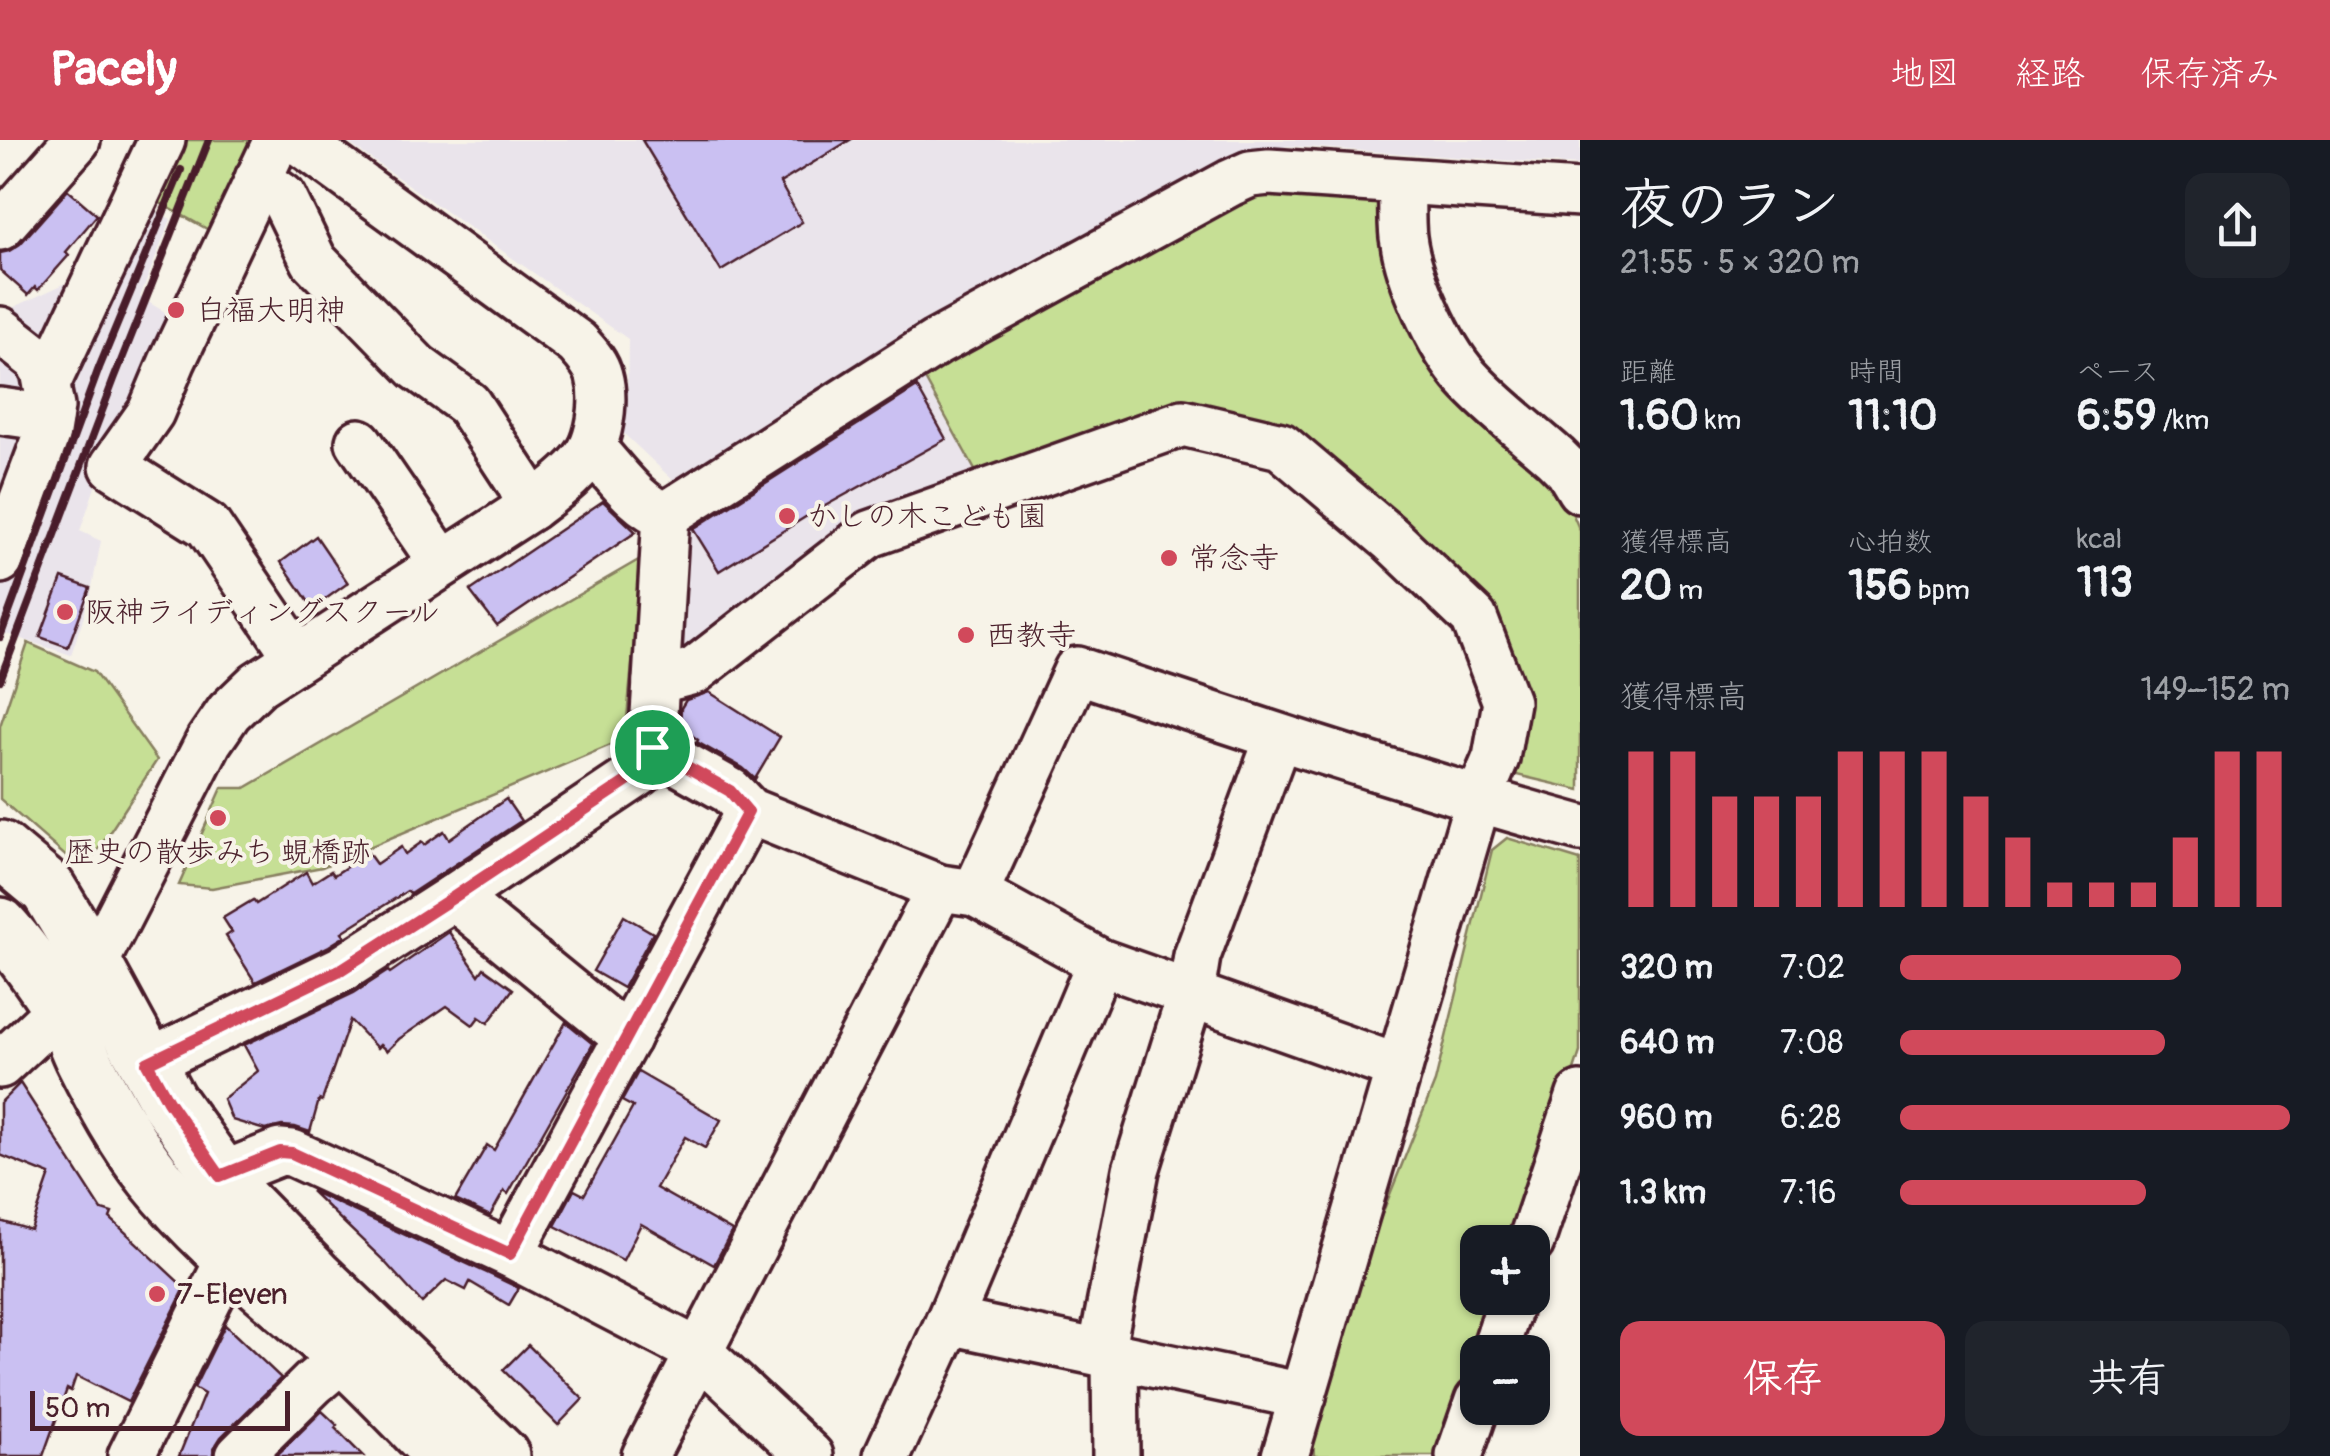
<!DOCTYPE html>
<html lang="ja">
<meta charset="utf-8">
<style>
body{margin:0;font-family:Pangolin,"Klee One",sans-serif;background:#20242c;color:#f1f3f6;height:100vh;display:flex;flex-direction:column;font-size:38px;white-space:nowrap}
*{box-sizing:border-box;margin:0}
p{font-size:32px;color:#9ea1a6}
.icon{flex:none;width:55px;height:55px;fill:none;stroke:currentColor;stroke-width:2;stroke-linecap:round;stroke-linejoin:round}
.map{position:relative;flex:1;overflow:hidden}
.drawer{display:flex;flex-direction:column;background:#171b24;width:750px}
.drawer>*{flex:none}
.buttons{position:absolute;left:1460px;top:1085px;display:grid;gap:20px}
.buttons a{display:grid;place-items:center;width:90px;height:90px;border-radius:20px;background:#171b24;box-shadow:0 2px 8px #0004;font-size:50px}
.scale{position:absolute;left:30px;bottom:25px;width:260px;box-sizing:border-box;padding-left:10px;border:5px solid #4a1f2b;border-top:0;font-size:28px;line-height:35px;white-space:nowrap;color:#4a1f2b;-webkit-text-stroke:8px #f7f3e8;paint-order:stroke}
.pin{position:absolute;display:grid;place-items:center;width:85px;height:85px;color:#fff;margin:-42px;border:5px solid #fff;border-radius:50%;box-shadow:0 2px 10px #0007}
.round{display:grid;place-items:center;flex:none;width:105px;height:105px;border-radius:20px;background:#20242c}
.summary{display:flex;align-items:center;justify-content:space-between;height:170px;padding:0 40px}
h1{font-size:55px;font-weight:700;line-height:75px}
.figures{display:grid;grid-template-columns:repeat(3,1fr);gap:15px;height:170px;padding:10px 40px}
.figures div{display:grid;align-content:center}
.figures b{font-size:42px;font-weight:700}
.figures small{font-size:28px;font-weight:400}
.figures p{font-size:28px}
.chart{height:280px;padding:20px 40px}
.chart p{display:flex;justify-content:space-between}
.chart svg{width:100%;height:180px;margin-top:10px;stroke:#d1495b;stroke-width:6}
.button{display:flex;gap:20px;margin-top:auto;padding:20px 40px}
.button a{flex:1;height:115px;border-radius:20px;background:#d1495b;color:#fff;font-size:40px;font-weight:700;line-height:115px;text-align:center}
.button a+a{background:#20242c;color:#f1f3f6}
ul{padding:0 40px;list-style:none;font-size:32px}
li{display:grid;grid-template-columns:160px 120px 1fr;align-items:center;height:75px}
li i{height:25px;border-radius:12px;background:#d1495b}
header{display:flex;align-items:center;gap:60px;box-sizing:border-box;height:140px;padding:0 50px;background:#d1495b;color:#fff}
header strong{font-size:48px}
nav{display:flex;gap:55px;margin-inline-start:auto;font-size:35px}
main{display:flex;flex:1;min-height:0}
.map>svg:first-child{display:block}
</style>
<header>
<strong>Pacely</strong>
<nav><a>地図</a><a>経路</a><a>保存済み</a></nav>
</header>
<main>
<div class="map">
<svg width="1580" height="1316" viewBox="0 0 1580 1316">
<rect width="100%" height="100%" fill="#f7f3e8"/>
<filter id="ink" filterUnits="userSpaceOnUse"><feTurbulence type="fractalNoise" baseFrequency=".01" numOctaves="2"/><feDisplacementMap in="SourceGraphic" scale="20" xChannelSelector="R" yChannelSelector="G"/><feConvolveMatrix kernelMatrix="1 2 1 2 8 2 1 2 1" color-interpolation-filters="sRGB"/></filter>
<g filter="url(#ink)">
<g fill="#eae4eb">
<polygon points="344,0 1580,0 1580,25 1288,6 1236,18 676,343 621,291 627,271 628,199"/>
<polygon points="126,55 171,79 140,157 173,177 108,309 80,391 101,401 90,457 71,515 0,492 0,166 10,169 77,138"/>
<polygon points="921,232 981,341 693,521 672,512 680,392"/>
</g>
<g fill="#c6df95" stroke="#887f60" stroke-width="2.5">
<polygon points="175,0 250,0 255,3 209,90 151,58"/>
<polygon points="1248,45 1378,52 1532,322 1571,370 1580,391 1580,650 1504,632 1486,469 1186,267 981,341 921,232"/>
<polygon points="642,418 625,599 322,727 212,748 179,745 222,648 245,648"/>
<polygon points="28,503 94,532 157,620 94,716 70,720 0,659 0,586"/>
<polygon points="1507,698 1580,720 1580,912 1518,1102 1478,1102 1478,1158 1500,1158 1478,1212 1477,1227 1449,1316 1314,1316 1313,1297 1358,1134 1435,942 1492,710"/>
</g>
<g fill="#cac0f2" stroke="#4a1f2b" stroke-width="2.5">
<polygon points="642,0 850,0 780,43 802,82 721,131"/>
<polygon points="68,50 97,75 66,112 69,115 38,150 35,147 28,155 0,130 0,113 9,111 20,104"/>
<polygon points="917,247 946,299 807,376 719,431 693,389"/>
<polygon points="603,361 636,392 497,486 470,451"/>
<polygon points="316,396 348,443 313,468 281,422"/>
<polygon points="62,438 90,448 68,507 40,497"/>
<polygon points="709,552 780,597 755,639 743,628 697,602 698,600 680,587 681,568 686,560"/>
<polygon points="506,659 521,681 410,754 407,751 342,792 345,796 329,806 255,842 226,796 232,792 223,778 253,760 256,764 306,732 312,743 331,731 334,735 368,713 376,724 401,707 405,714 422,702 424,705 444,691 449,699"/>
<polygon points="624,776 653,793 623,848 593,831"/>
<polygon points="449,792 479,835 484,828 513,849 488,883 479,877 473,885 447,866 399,899 387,911 380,905 377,908 350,880 322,961 319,960 310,992 295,987 282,986 265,990 232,980 223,959 258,931 244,905 354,853 388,831 390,833"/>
<polygon points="566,882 593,904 508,1054 504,1051 490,1076 455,1060 487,1005 494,1010"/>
<polygon points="638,932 721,980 705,1008 685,997 656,1048 732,1091 714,1125 641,1084 623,1120 555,1086 574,1050 584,1055 633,967 622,961"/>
<polygon points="20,943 102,1070 112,1073 110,1078 185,1148 128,1262 76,1236 71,1251 67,1249 43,1316 0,1316 0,1081 31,1090 50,1035 0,1015 0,963"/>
<polygon points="311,1051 498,1138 519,1148 509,1165 470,1142 466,1150 446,1140 422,1163 382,1119"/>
<polygon points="225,1185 281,1238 221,1297 214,1308 214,1316 179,1316 204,1254 194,1248"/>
<polygon points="528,1205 583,1259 558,1285 503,1230"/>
<polygon points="322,1271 337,1285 335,1288 363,1316 276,1316"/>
</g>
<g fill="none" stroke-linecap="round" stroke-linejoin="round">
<defs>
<g id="minor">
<polyline points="277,0 172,222 151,272 113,326 208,386 284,498 296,519"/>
<polyline points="258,39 283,57 314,121 417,227 468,264 519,342 531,367"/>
<path d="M1402 42C1402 60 1401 79 1403 97 1408 138 1440 208 1467 238 1493 267 1526 291 1555 317L1568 330 1580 350"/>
<polyline points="0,87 77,0"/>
<polyline points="0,190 37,219 44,231 51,267 46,298 0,420"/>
<polyline points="47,244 162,0"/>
<polyline points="0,271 49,278"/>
<polyline points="359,302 442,423"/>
<path d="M592 308C612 329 638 368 666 375"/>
<polyline points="666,375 936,203 1230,43 1250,34 1269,32 1580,53"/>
<polyline points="656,541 694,531 870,394 1183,283 1281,306 1391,399 1474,478 1506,562 1496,618 1478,660 1285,1316"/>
<polyline points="652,607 730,651 749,671 940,748 975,753 1100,822 1399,928"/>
<path d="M975 753 1077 530C1244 586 1410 641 1580 688"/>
<polyline points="454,757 627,898"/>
<polyline points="147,923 342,829 454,757 641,632 650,619 652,607 666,375"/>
<path d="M0 925 61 868 94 825 209 601 229 572 258 544 531 367C552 351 582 330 593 306 601 286 605 257 599 236 596 223 586 213 577 203L298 0"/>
<polyline points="220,1036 280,1012 292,1013 510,1114 699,1212 810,1316"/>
<polyline points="1531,1102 1580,955"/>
<polyline points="510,1114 749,671"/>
<polyline points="949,1181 1303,1256"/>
<polyline points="1494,1212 1512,1158"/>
<polyline points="1101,1213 1136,1030 1191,853 1197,816 1278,598"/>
<polyline points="1115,1216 1116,1316"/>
<polyline points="131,1316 230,1117"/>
<polyline points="239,1316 313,1243 345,1216"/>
<polyline points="645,1316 940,748"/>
<polyline points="887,1316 949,1181 1100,822"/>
<polyline points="1459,1316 1478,1261"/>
</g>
<g id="major">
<polyline points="0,709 48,749 94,825 168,961 235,1055 314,1136 501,1316"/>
<path d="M0 786C22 810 41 838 59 865 69 882 75 903 84 921 104 961 126 1002 154 1037 208 1105 278 1156 342 1214 378 1246 410 1282 444 1316"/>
</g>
</defs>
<use href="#minor" stroke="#4a1f2b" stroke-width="52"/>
<use href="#major" stroke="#4a1f2b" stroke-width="62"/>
<use href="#minor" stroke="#f7f3e8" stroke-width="45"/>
<use href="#major" stroke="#f7f3e8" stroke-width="55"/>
<g stroke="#4a1f2b" stroke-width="8">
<polyline points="0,497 99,228 181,30"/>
<polyline points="0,540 114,239 209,0"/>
</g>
</g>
</g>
<g fill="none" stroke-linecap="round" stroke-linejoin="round" filter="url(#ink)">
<defs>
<polygon id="route" points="652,607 730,651 748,672 510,1114 292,1013 280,1012 220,1036 168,961 147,923 342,829 454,757 641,632 650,619"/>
</defs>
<use href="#route" stroke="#fff" stroke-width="20"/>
<use href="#route" stroke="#d1495b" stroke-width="12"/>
</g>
<g fill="#d1495b" stroke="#f7f3e8" stroke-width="4">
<circle cx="176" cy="170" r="10"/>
<circle cx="787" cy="376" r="10"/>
<circle cx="1169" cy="418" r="10"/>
<circle cx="65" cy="472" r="10"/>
<circle cx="966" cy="495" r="10"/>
<circle cx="218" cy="678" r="10"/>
<circle cx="157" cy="1154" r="10"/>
</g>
<g text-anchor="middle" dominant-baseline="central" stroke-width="8" stroke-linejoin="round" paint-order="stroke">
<g font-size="30" fill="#4a1f2b" stroke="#f7f3e8" text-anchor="start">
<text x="196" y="170">白福大明神</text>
<text x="807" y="376">かしの木こども園</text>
<text x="1189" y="418">常念寺</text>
<text x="85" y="472">阪神ライディングスクール</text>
<text x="986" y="495">西教寺</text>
<text x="218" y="712" text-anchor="middle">歴史の散歩みち 蜆橋跡</text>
<text x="177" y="1154">7-Eleven</text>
</g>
</g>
</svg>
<div class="buttons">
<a>+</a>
<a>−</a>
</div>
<div class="scale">50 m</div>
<div class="pin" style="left:652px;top:607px;background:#1e9e55"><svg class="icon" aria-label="arrive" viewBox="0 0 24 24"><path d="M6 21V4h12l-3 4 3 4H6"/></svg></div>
</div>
<section class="drawer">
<div class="summary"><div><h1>夜のラン</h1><p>21:55 · 5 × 320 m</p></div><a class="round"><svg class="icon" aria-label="share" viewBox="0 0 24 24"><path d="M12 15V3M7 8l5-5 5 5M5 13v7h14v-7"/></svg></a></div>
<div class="figures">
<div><p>距離</p><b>1.60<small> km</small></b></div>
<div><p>時間</p><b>11:10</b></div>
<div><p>ペース</p><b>6:59<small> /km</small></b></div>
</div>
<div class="figures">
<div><p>獲得標高</p><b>20<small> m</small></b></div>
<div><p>心拍数</p><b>156<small> bpm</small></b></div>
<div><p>kcal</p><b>113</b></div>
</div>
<div class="chart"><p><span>獲得標高</span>149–152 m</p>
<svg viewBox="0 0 160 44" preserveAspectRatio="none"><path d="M5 44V6M15 44V6M25 44V17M35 44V17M45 44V17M55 44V6M65 44V6M75 44V6M85 44V17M95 44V27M105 44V38M115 44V38M125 44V38M135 44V27M145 44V6M155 44V6"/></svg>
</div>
<ul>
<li><b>320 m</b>7:02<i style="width:72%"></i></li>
<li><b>640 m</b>7:08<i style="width:68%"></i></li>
<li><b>960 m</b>6:28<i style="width:100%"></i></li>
<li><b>1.3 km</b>7:16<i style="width:63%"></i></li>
</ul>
<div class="button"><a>保存</a><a>共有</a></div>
</section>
</main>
